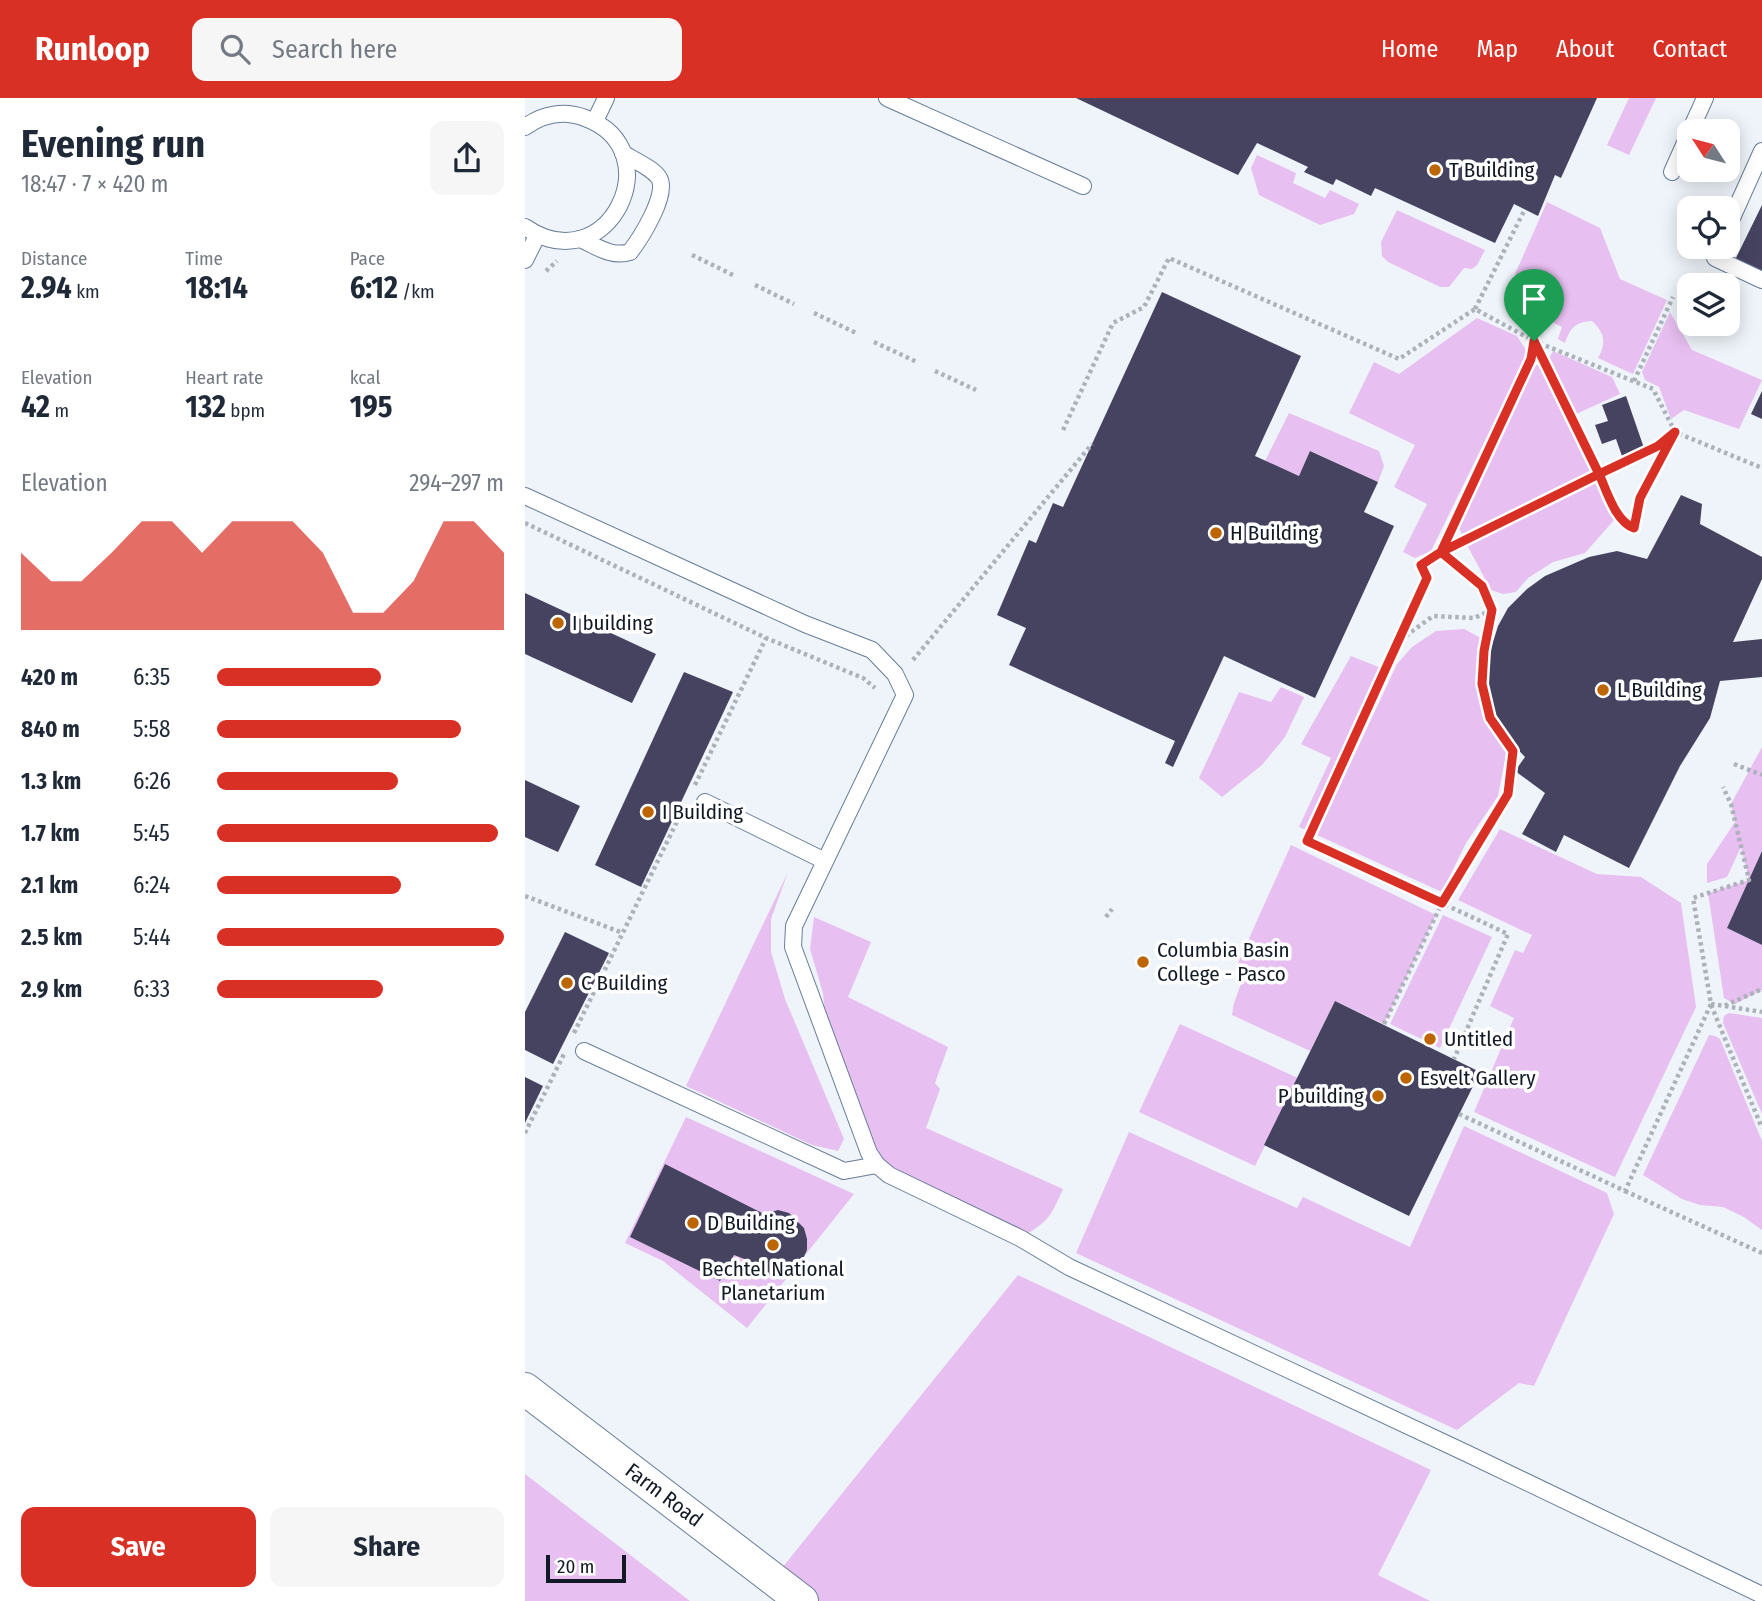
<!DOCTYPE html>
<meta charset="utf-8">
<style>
body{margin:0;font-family:"Fira Sans Condensed",sans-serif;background:#f6f6f7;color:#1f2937;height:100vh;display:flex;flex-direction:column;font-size:26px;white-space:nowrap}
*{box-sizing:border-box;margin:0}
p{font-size:23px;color:#747a83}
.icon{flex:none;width:38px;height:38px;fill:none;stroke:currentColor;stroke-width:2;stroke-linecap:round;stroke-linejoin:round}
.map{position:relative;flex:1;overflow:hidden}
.details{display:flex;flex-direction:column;background:#fff;width:525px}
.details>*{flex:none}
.needle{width:46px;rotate:306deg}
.fabs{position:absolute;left:1152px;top:21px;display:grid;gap:14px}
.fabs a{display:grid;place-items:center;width:63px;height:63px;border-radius:14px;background:#fff;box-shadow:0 4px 18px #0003;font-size:35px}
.scale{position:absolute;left:21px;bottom:18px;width:80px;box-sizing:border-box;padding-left:7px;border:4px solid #121a25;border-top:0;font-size:19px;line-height:24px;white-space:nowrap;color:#121a25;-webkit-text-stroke:5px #fff;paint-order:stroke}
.pin{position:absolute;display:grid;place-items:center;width:60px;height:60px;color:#fff;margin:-72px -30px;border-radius:50% 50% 50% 0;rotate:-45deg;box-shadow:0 0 7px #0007}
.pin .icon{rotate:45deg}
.round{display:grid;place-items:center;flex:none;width:74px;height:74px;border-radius:14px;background:#f6f6f7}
.summary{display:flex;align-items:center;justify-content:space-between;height:119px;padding:0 21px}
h1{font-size:38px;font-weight:700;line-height:52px}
.figures{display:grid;grid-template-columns:repeat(3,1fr);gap:10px;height:119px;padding:7px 21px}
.figures div{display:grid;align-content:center}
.figures b{font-size:30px;font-weight:700}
.figures small{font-size:19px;font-weight:400}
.figures p{font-size:19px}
.chart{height:196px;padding:14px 21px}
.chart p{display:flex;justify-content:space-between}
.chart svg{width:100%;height:126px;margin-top:7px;fill:#d93025;opacity:.7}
.button{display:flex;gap:14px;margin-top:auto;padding:14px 21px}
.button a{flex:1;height:80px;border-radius:14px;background:#d93025;color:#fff;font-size:28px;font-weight:700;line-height:80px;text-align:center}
.button a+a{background:#f6f6f7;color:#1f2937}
ul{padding:0 21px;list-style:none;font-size:23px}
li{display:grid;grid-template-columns:112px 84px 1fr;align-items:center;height:52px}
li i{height:18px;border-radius:9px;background:#d93025}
header{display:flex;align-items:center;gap:42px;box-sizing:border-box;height:98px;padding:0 35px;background:#d93025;color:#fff}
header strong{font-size:33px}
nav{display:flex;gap:38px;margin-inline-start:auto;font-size:24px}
.search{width:490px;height:63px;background:#f6f6f7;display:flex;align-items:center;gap:18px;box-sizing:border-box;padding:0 24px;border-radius:14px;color:#747a83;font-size:26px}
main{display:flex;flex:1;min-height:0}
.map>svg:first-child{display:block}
</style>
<header>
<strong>Runloop</strong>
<div class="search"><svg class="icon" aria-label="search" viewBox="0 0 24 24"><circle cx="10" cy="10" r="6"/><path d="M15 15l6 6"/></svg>Search here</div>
<nav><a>Home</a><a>Map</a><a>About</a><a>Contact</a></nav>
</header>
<main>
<section class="details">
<div class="summary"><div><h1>Evening run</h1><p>18:47 · 7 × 420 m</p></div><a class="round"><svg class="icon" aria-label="share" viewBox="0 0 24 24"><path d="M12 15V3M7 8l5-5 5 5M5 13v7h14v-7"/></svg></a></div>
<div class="figures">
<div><p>Distance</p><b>2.94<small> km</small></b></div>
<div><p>Time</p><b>18:14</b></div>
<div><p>Pace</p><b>6:12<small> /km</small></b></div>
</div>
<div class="figures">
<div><p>Elevation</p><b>42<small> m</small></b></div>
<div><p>Heart rate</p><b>132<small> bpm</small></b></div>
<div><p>kcal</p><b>195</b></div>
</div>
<div class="chart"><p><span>Elevation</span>294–297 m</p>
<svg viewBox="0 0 160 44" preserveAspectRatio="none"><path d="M0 44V17L10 27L20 27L30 17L40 6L50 6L60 17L70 6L80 6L90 6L100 17L110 38L120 38L130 27L140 6L150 6L160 17V44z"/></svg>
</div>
<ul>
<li><b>420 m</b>6:35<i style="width:57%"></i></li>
<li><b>840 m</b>5:58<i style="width:85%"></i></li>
<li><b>1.3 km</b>6:26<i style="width:63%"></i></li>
<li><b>1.7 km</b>5:45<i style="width:98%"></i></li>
<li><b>2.1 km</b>6:24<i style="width:64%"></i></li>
<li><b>2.5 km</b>5:44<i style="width:100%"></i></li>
<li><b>2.9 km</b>6:33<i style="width:58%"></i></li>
</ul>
<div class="button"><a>Save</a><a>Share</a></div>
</section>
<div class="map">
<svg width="1237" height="1503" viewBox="0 0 1237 1503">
<rect width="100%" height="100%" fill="#eff4fa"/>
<g fill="#e8bff1">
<polygon points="1104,0 1131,0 1104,57 1082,47"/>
<polygon points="732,57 771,75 768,85 800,100 805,92 834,106 829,116 795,127 734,97 726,70"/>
<path d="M1022 104 1075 130 1095 181 1142 202 1108 276 1073 260C1082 245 1079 234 1067 223 1050 224 1045 230 1040 245L1033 241 1037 229 1019 220 1020 208 1002 197 990 176Z"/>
<polygon points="872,112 960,152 952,167 947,171 939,170 924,189 915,189 863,164 857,158 856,144"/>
<polygon points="1145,214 1167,252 1237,282 1214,331 1159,312 1146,321 1134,289 1120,282 1117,274"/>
<polygon points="952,220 992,238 1003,255 906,453 890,460 878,454 902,406 869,389 890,347 824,315 849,264 874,276"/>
<polygon points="1028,253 1087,279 1095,296 1049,317 1023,262"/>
<polygon points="1007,265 1017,269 1067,373 938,439 932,425"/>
<polygon points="764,315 854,353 859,368 853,384 786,353 774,378 740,363"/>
<polygon points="1072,381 1090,421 1060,455 1028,464 1003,480 991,494 978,496 966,492 942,447"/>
<polygon points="939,531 956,540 957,586 965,620 983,646 973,698 941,745 917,794 792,737 872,566 887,549 911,533"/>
<polygon points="826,558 861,572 786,734 774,729 806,660 776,646"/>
<polygon points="756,589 779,599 760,639 737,667 697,699 674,680 714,594 746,604"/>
<polygon points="1237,649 1237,753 1202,830 1237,847 1237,892 1210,906 1199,900 1183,795 1224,782 1216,749 1202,779 1182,785 1182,766 1210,724 1206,706"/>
<polygon points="975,731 1072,776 1116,779 1156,805 1171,909 1090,1079 949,1014 989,920 965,908 990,852 998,855 1007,837 933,802"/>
<polygon points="766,747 911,817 859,926 810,903 785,953 707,917 709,905 722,869 713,865"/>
<polygon points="263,774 246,821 246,854 260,901 319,1041 313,1053 287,1047 161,988"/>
<polygon points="918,817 967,839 915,950 865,926"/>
<path d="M289 819 346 844 323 899 423 949 410 985 415 991 401 1030 538 1091C525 1120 524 1123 495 1140L364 1077 344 1055 303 942 298 895 285 851Z"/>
<polygon points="1204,915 1237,920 1237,1016 1198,925 1199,918"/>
<polygon points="655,926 773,980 730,1068 614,1014"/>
<polygon points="1184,937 1190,938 1195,941 1237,1043 1237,1132 1219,1119 1198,1109 1175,1107 1157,1101 1118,1077"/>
<polygon points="161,1019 329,1096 222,1230 138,1163 100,1145"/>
<polygon points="939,1028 1082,1095 1089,1116 1009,1288 994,1285 932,1332 551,1155 604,1034 772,1110 778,1099 885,1149"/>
<polygon points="493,1177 906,1372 853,1477 905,1503 289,1503 253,1475"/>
<polygon points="0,1376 165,1503 0,1503"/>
</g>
<g fill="#454360">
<polygon points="551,0 1072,0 1036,80 1030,77 1013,118 989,106 970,145 850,90 846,98 811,81 808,87 779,74 783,69 732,45 713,77"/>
<polygon points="1237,107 1237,176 1210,162"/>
<polygon points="637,194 776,258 730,358 774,378 785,353 853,384 839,414 869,428 790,600 699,558 648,669 640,665 650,643 484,567 501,530 472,517 504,442 511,445 528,405 538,409"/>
<polygon points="1237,293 1237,321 1226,316"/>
<polygon points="1101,298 1119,350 1097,358 1091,341 1077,346 1070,327 1083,323 1077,307"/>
<polygon points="1156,397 1177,406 1175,426 1237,459 1237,481 1208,544 1237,541 1237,579 1195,583 1185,620 1155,668 1104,770 1039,737 1031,754 997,736 1020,695 990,673 1000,659 984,642 972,623 964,600 962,583 964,557 973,528 983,510 1002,491 1020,478 1064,459 1092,453 1122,461"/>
<polygon points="0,495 131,556 107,605 0,556"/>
<polygon points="159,574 208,594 116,789 70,767"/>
<polygon points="0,682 55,708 33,754 0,739"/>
<polygon points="1237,753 1237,847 1202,830"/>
<polygon points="40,834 84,855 28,966 0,952 0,914"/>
<polygon points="810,903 955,974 884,1118 739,1047"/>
<polygon points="0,979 18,988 0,1025"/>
<polygon points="140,1066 239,1116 253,1112 264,1115 279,1130 282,1141 282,1152 277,1163 270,1171 260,1176 249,1178 238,1176 229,1171 222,1162 209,1157 195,1183 105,1139"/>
</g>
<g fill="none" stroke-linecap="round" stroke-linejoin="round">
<defs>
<g id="service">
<polyline points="362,0 558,88"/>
<polyline points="70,23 81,0"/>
<path d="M0 29C18 16 39 12 60 20 148 52 83 186 0 129"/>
<polyline points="1165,33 1180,0"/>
<polyline points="1147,74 1164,36"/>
<polyline points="1202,131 1237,53"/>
<path d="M55 141C71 148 87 160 105 154 115 141 144 96 134 80 128 70 108 62 98 55"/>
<polyline points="1195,149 1190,160 1237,182"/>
<polyline points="0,162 12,138"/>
<polyline points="0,398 280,526 347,552 370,576 380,597 269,828 268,849 344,1055 352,1067 364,1077 495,1140 544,1169 941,1355 1237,1497"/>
<polyline points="180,704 300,763"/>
<polyline points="59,953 319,1073 352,1067"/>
</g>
<polyline id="minor" points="0,1291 277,1503"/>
</defs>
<use href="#service" stroke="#687d98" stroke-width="18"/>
<use href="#minor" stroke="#687d98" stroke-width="34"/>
<g stroke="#acb2b9" stroke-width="4.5" stroke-dasharray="3.5 3.5" stroke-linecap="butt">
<polyline points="167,157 208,177"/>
<polyline points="21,173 32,163"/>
<polyline points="230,187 269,206"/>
<polyline points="950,211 1000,111"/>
<polyline points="289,215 331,235"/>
<polyline points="349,244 392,264"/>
<polyline points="410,273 451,292"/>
<polyline points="1109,283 1148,199"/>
<polyline points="538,332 588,225 619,209 644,160 874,261 950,211 1009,243 1128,291 1150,334 1237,370"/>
<polyline points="0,425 241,540 338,580 350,590"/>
<polyline points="916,454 1006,261 1009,243 1096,420 1101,427 1109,431 1115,400 1150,334 1133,348 1080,372 1063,381 916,454 896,467 902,480 782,742 983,836 929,961"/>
<polyline points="875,542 908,518 949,520 967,512"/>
<polyline points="388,562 567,346"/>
<polyline points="1209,666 1237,677"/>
<polyline points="170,687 241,540"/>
<polyline points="0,798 98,835"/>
<polyline points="581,819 587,811"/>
<polyline points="1186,906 1199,908 1237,891"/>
<polyline points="1186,907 1237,1030"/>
<polyline points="1200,908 1237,914"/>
<polyline points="859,926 917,805 983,696 988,653 965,620 957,586 959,553 967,512 957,488 916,454"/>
<polyline points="49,935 160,707"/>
<polyline points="934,1016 1100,1093 1186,906 1168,800 1224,782 1206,706 1198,689"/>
<polyline points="0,1035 39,956"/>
<polyline points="1100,1093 1237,1155"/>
</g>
<use href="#service" stroke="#fff" stroke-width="16"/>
<use href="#minor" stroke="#fff" stroke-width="32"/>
</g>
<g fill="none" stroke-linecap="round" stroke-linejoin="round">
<defs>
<path id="route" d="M1009 243 1006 261 916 454 896 467 902 480 782 743 917 805 983 696 988 653 965 620 957 586 959 553 967 512 957 488 916 454 1074 376C1082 393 1090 423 1109 430L1115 400 1150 334 1133 348 1074 376 1009 243"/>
</defs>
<use href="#route" stroke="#fff" stroke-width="14"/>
<use href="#route" stroke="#d93025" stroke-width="9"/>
</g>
<g fill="#be6503" stroke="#fff" stroke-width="2.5">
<circle cx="910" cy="72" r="7"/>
<circle cx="691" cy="435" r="7"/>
<circle cx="33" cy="525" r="7"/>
<circle cx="1078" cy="592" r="7"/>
<circle cx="123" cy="714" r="7"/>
<circle cx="618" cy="864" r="7"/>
<circle cx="42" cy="885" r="7"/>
<circle cx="905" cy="941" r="7"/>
<circle cx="881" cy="980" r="7"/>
<circle cx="853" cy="998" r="7"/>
<circle cx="168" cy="1125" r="7"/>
<circle cx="248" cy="1147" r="7"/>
</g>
<g text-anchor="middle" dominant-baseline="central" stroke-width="7" stroke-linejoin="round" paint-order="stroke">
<g font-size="21" fill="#121a25" stroke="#fff" text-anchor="start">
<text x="924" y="72">T Building</text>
<text x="705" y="435">H Building</text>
<text x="47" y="525">I building</text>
<text x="1092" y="592">L Building</text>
<text x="137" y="714">I Building</text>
<text x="632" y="852">Columbia Basin<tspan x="632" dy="24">College - Pasco</tspan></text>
<text x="56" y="885">C Building</text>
<text x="919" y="941">Untitled</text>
<text x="895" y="980">Esvelt Gallery</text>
<text x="839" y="998" text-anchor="end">P building</text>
<text x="182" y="1125">D Building</text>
<text x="248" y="1171" text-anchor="middle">Bechtel National<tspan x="248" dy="24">Planetarium</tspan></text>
</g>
<g font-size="21" fill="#121a25" stroke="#fff">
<text transform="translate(139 1397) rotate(37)">Farm Road</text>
</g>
</g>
</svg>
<div class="fabs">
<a><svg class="needle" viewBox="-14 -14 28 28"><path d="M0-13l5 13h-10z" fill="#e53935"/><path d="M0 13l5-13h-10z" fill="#747a83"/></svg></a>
<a><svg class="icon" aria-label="locate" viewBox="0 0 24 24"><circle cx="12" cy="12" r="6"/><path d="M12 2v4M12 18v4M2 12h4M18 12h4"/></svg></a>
<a><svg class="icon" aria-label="layers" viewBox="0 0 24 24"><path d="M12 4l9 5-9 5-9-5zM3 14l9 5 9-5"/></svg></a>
</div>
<div class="scale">20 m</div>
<div class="pin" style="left:1009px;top:243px;background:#1e9e55"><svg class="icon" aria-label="arrive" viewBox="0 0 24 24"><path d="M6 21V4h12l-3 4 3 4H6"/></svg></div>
</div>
</main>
